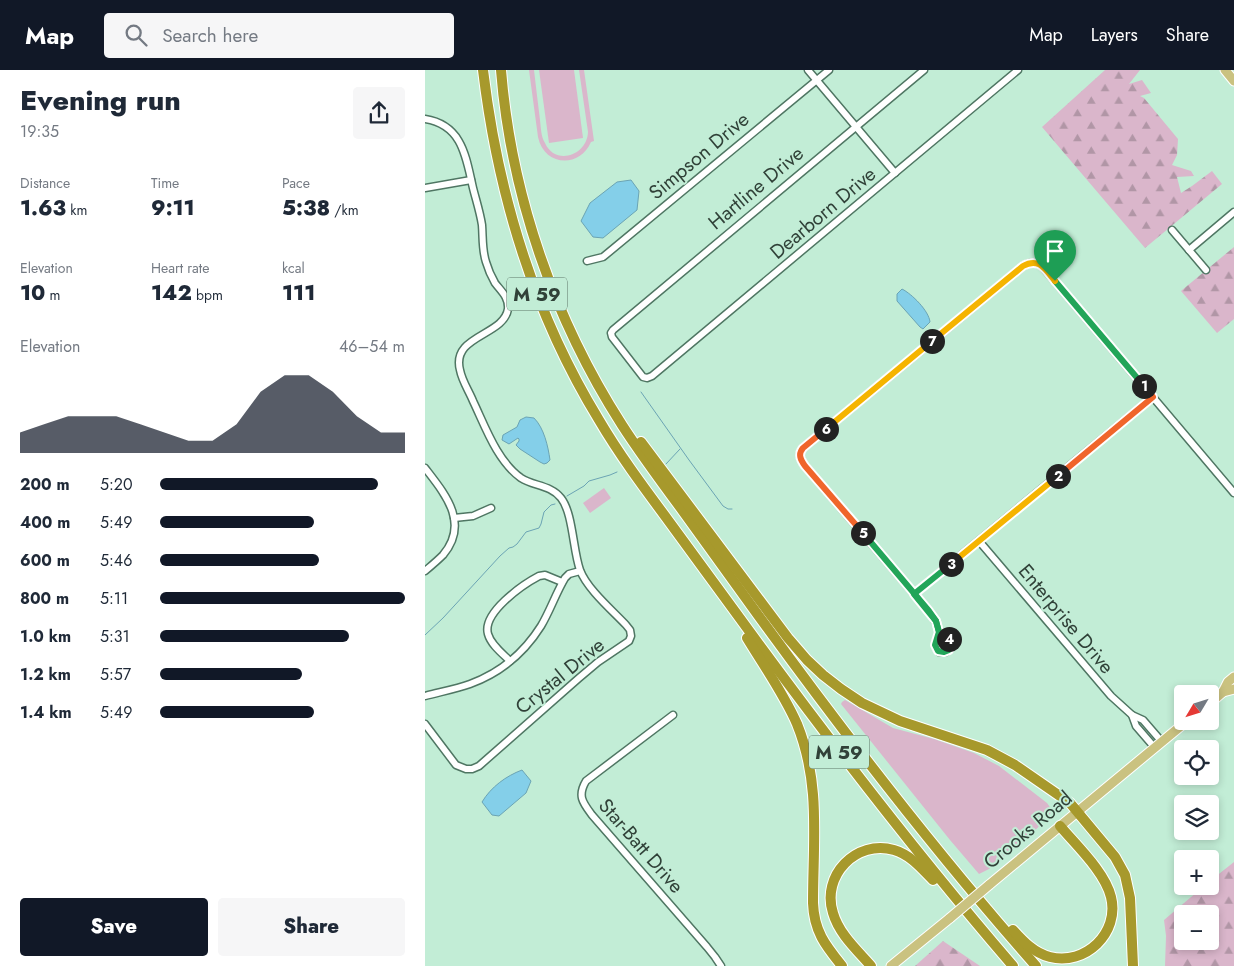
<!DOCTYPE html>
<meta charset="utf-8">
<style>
body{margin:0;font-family:Jost,sans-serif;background:#f6f6f7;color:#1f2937;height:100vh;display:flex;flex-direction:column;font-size:19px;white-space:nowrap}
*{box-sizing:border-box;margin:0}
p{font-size:16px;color:#747a83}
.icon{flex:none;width:28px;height:28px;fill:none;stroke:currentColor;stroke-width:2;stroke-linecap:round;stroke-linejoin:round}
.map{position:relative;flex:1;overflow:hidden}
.details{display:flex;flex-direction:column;background:#fff;width:425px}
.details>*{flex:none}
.needle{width:32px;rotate:232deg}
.tools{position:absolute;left:749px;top:615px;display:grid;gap:10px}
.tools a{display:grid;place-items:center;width:45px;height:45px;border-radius:5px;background:#fff;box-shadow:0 2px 8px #0003;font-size:25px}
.pin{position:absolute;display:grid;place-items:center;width:42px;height:42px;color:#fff;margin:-51px -21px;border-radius:50% 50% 50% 0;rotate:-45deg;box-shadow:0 0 5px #0007}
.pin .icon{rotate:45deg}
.km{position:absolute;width:25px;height:25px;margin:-12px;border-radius:50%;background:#222;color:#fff;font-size:14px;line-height:25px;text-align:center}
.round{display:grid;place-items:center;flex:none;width:52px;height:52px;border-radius:5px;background:#f6f6f7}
.head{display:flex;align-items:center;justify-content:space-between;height:85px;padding:0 20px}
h1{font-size:28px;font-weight:800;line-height:38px}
.metrics{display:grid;grid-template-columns:repeat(3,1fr);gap:8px;height:85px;padding:5px 20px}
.metrics div{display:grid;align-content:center}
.metrics b{font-size:21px;font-weight:800}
.metrics small{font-size:14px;font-weight:400}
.metrics p{font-size:14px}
.chart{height:140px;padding:10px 20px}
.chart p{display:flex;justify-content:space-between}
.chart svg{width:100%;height:90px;margin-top:5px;fill:#111827;opacity:.7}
.cta{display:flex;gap:10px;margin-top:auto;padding:10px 20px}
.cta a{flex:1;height:58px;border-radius:5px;background:#111827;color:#fff;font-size:20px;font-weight:800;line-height:58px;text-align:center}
.cta a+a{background:#f6f6f7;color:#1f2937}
ul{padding:0 20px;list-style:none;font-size:16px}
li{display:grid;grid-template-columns:80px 60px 1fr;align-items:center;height:38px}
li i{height:12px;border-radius:6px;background:#111827}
header{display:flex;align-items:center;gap:30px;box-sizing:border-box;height:70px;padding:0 25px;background:#111827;color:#fff}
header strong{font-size:24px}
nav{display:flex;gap:28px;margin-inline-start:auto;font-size:18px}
.search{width:350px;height:45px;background:#f6f6f7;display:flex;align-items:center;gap:12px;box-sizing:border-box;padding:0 18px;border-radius:5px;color:#747a83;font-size:19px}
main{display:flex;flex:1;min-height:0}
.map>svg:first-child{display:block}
</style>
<header>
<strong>Map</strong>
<div class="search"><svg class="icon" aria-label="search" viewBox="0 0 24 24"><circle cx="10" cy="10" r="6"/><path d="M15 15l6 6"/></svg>Search here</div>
<nav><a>Map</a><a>Layers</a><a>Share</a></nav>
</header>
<main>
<section class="details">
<div class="head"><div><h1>Evening run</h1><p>19:35</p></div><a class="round"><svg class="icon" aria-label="share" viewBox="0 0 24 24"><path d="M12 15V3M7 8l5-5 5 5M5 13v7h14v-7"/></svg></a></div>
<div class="metrics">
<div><p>Distance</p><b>1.63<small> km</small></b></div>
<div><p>Time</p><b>9:11</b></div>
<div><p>Pace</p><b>5:38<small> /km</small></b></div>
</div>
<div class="metrics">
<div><p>Elevation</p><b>10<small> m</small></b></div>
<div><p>Heart rate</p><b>142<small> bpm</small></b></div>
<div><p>kcal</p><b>111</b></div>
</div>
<div class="chart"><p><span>Elevation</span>46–54 m</p>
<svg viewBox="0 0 160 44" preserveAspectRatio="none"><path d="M0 44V34L10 30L20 26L30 26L40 26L50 30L60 34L70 38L80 38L90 30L100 14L110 6L120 6L130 14L140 26L150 34L160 34V44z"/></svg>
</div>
<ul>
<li><b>200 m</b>5:20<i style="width:89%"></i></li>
<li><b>400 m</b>5:49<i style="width:63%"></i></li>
<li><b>600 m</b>5:46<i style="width:65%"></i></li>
<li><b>800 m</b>5:11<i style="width:100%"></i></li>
<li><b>1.0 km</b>5:31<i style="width:77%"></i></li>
<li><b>1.2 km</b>5:57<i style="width:58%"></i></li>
<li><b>1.4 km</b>5:49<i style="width:63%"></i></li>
</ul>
<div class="cta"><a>Save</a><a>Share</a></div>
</section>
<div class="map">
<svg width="809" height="896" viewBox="0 0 809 896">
<defs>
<pattern id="forest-firs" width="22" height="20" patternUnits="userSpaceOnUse" patternTransform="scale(1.25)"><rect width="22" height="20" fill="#dab6cb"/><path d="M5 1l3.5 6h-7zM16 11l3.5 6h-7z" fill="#b196a6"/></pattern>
</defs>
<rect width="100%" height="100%" fill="#c2edd6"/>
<g fill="#dab6cb">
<path d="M104 0H109C111 17 113 34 115 50 116 58 116 67 120 73 130 96 162 86 163 62L154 0H159L169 71 166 72C154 99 119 96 113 67Z"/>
<polygon points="114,0 149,0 158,68 124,73"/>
<polygon points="179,418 186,428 165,443 158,433"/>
<path d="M420 630 468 658 509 669 549 683 574 696 622 733 627 740C624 752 576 789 564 799L554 804 525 770 416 634 417 632Z"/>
</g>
<g fill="url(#forest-firs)" fill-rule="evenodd">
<polygon points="680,0 715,0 704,14 717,10 726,23 715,26 719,28 753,69 752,85 747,95 766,101 769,106 752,107 756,123 767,116 787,101 797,114 720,178 617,57"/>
<polygon points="809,177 809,249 792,263 756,221"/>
<path d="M809 792V896H740L741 866 739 850 779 816H785V811ZM758 844H785V871H758Z"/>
<polygon points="518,871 555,896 490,896"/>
</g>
<g fill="#84cfe9" stroke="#6ba4b4">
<polygon points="206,110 214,121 212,140 178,168 168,167 156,151 165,133 192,112"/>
<path d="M477 219C487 224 504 241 505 252L498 259 495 257 472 231V224Z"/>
<path d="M101 347 109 348C119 358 123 376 125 390L122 393 119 394 115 392 95 379 91 375 94 371V369L93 368 84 374 77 370 78 365 92 357 95 350Z"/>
<path d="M97 700 106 711 101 723 74 746 67 745 57 732C66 717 81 706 97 700Z"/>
</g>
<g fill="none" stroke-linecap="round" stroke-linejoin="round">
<g stroke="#6ba4b4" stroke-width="1">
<polyline points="216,322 264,390 298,436 303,439 307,439"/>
<polyline points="241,394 255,379"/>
<polyline points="142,426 159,416 164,411 185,405 192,402"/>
<polyline points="0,565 18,548 75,486 84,478 88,477 92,474 101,462 114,458 116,454 119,442 126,435 130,434"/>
</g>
<defs>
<g id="minor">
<polyline points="383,0 470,103"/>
<polyline points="499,0 188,260 186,263 187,267 218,307 222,308 227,306 593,0"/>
<path d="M0 49C38 55 41 88 48 118 51 130 55 142 57 155 58 168 57 180 61 192 63 199 66 206 70 213 76 221 84 227 83 239 79 266 26 265 35 300 37 311 44 321 48 331 60 356 72 391 96 408 108 416 126 415 136 428 148 443 148 481 155 500 162 519 188 541 201 555L205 560 206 566 204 571 173 592 154 608 54 696 47 699H41L31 695 0 654"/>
<polyline points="0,118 46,110"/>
<polyline points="747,160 781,200"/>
<polyline points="764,180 809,142"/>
<polyline points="162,191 178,187 404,0"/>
<path d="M0 398C20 424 45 453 18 485 12 491 6 496 0 501"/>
<polyline points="29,448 48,446 66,438"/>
<polyline points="554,471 686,626 707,645 718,650 737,672"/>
<polyline points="489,524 728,327"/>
<path d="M514 562 520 565 526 573V578L521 582H514C506 573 514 570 514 561 513 554 508 547 504 541L380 396C375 389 373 384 378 378L598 196C605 192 610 191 617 196L809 423"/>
<path d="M85 591C78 584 66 575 63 564 57 543 97 515 114 506L120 505 137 512"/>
<path d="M0 626C15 622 31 619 45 614 75 603 99 583 116 556 125 541 131 523 140 508L144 504 155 501"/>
<path d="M248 645 161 711C152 726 158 733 167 745L282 877 290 887 296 896"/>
<polyline points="707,645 711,656 730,678"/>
</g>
<g id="major">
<polyline points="800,0 809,11"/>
<polyline points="798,622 803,612 809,607"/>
<polyline points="785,633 798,622 809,619"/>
<polyline points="564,815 762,651"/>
<polyline points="466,896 525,848"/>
</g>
<g id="highway">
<path d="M58 0C73 125 108 242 174 350 194 384 217 415 240 446 267 483 295 521 322 558 407 674 494 787 588 896"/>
<path d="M76 0C86 125 129 249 197 355 215 383 235 410 255 437 281 473 307 509 333 545 421 666 512 784 611 896"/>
<polyline points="216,372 363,568 382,590 398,605 416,619 437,633 475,651 562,680 590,695 645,733 690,787 700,805 705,828 708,896"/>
<path d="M322 568C339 596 359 624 372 654 396 713 388 771 388 833 389 861 400 875 417 896"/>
<path d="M588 860C598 871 609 883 625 887 660 896 695 863 686 827 680 802 651 775 635 756"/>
<path d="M446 896C432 880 414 864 408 843 396 806 431 769 469 780 486 785 497 799 508 810"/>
</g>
</defs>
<use href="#minor" stroke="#4f7663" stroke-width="9"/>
<use href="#major" stroke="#fff" stroke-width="11"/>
<use href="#highway" stroke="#fff" stroke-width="12"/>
<use href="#minor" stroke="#fff" stroke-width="6"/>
<use href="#major" stroke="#cac280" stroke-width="9"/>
<use href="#highway" stroke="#a7992c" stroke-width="10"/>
<defs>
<polyline id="major-bridge" points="525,848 564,815"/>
</defs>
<use href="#major-bridge" stroke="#fff" stroke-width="11" stroke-linecap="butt"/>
<use href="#major-bridge" stroke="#cac280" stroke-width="9"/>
</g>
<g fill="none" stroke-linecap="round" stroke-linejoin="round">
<defs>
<polyline id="split-1" points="630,211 719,316"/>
<polyline id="split-2" points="633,406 728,327 719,316"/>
<polyline id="split-3" points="526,494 633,406"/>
<polyline id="split-4" points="524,569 526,576 524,580 519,582 513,581 510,575 514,562 511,551 489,524 526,494"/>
<polyline id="split-5" points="438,463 504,541 511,551 514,562 524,569"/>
<path id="split-6" d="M401 359 378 378C373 384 375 389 380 396L438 463"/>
<polyline id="split-7" points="401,359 507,271"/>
<path id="split-8" d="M507 271 598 196C614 187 620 199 630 211"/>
</defs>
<use href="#split-1" stroke="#fff" stroke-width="10"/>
<use href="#split-2" stroke="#fff" stroke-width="10"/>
<use href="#split-3" stroke="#fff" stroke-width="10"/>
<use href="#split-4" stroke="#fff" stroke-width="10"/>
<use href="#split-5" stroke="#fff" stroke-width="10"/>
<use href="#split-6" stroke="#fff" stroke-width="10"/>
<use href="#split-7" stroke="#fff" stroke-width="10"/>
<use href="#split-8" stroke="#fff" stroke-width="10"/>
<use href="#split-1" stroke="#22a559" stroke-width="6"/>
<use href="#split-2" stroke="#f0652b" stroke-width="6"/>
<use href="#split-3" stroke="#f5b400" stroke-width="6"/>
<use href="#split-4" stroke="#22a559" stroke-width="6"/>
<use href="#split-5" stroke="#22a559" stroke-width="6"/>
<use href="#split-6" stroke="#f0652b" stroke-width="6"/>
<use href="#split-7" stroke="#f5b400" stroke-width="6"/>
<use href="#split-8" stroke="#f5b400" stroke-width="6"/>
</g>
<g text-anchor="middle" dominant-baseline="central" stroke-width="4" stroke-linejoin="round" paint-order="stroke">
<g fill="#c2edd6" stroke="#5c7567" stroke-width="1">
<rect x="82" y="207.5" width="60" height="33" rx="4"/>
<rect x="384" y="665.5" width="60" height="33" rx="4"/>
</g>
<g font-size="19" font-weight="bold" fill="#304138">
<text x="112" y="224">M 59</text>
<text x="414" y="682">M 59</text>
</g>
<g font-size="20" fill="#304138" stroke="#c2edd6">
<text transform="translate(274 86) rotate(-40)">Simpson Drive</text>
<text transform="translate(331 118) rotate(-40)">Hartline Drive</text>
<text transform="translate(398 143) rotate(-40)">Dearborn Drive</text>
<text transform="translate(641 549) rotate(50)">Enterprise Drive</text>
<text transform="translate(135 606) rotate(-39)">Crystal Drive</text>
<text transform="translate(603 760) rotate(-40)">Crooks Road</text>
<text transform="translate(216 776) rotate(49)">Star-Batt Drive</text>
</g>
</g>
</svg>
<div class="tools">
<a><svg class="needle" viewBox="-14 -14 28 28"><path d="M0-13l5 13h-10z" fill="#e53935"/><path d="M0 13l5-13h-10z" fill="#747a83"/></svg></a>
<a><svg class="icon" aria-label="locate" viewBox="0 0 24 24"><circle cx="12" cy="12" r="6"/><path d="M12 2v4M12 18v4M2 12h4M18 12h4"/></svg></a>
<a><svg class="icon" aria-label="layers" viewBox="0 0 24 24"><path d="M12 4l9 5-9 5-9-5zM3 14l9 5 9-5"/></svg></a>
<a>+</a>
<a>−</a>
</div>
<div class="pin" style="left:630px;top:211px;background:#1e9e55"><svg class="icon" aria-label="arrive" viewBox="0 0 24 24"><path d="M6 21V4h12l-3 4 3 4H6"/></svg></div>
<b class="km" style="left:719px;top:316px">1</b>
<b class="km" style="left:633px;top:406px">2</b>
<b class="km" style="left:526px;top:494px">3</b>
<b class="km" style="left:524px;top:569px">4</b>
<b class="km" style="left:438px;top:463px">5</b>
<b class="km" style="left:401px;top:359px">6</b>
<b class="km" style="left:507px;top:271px">7</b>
</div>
</main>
